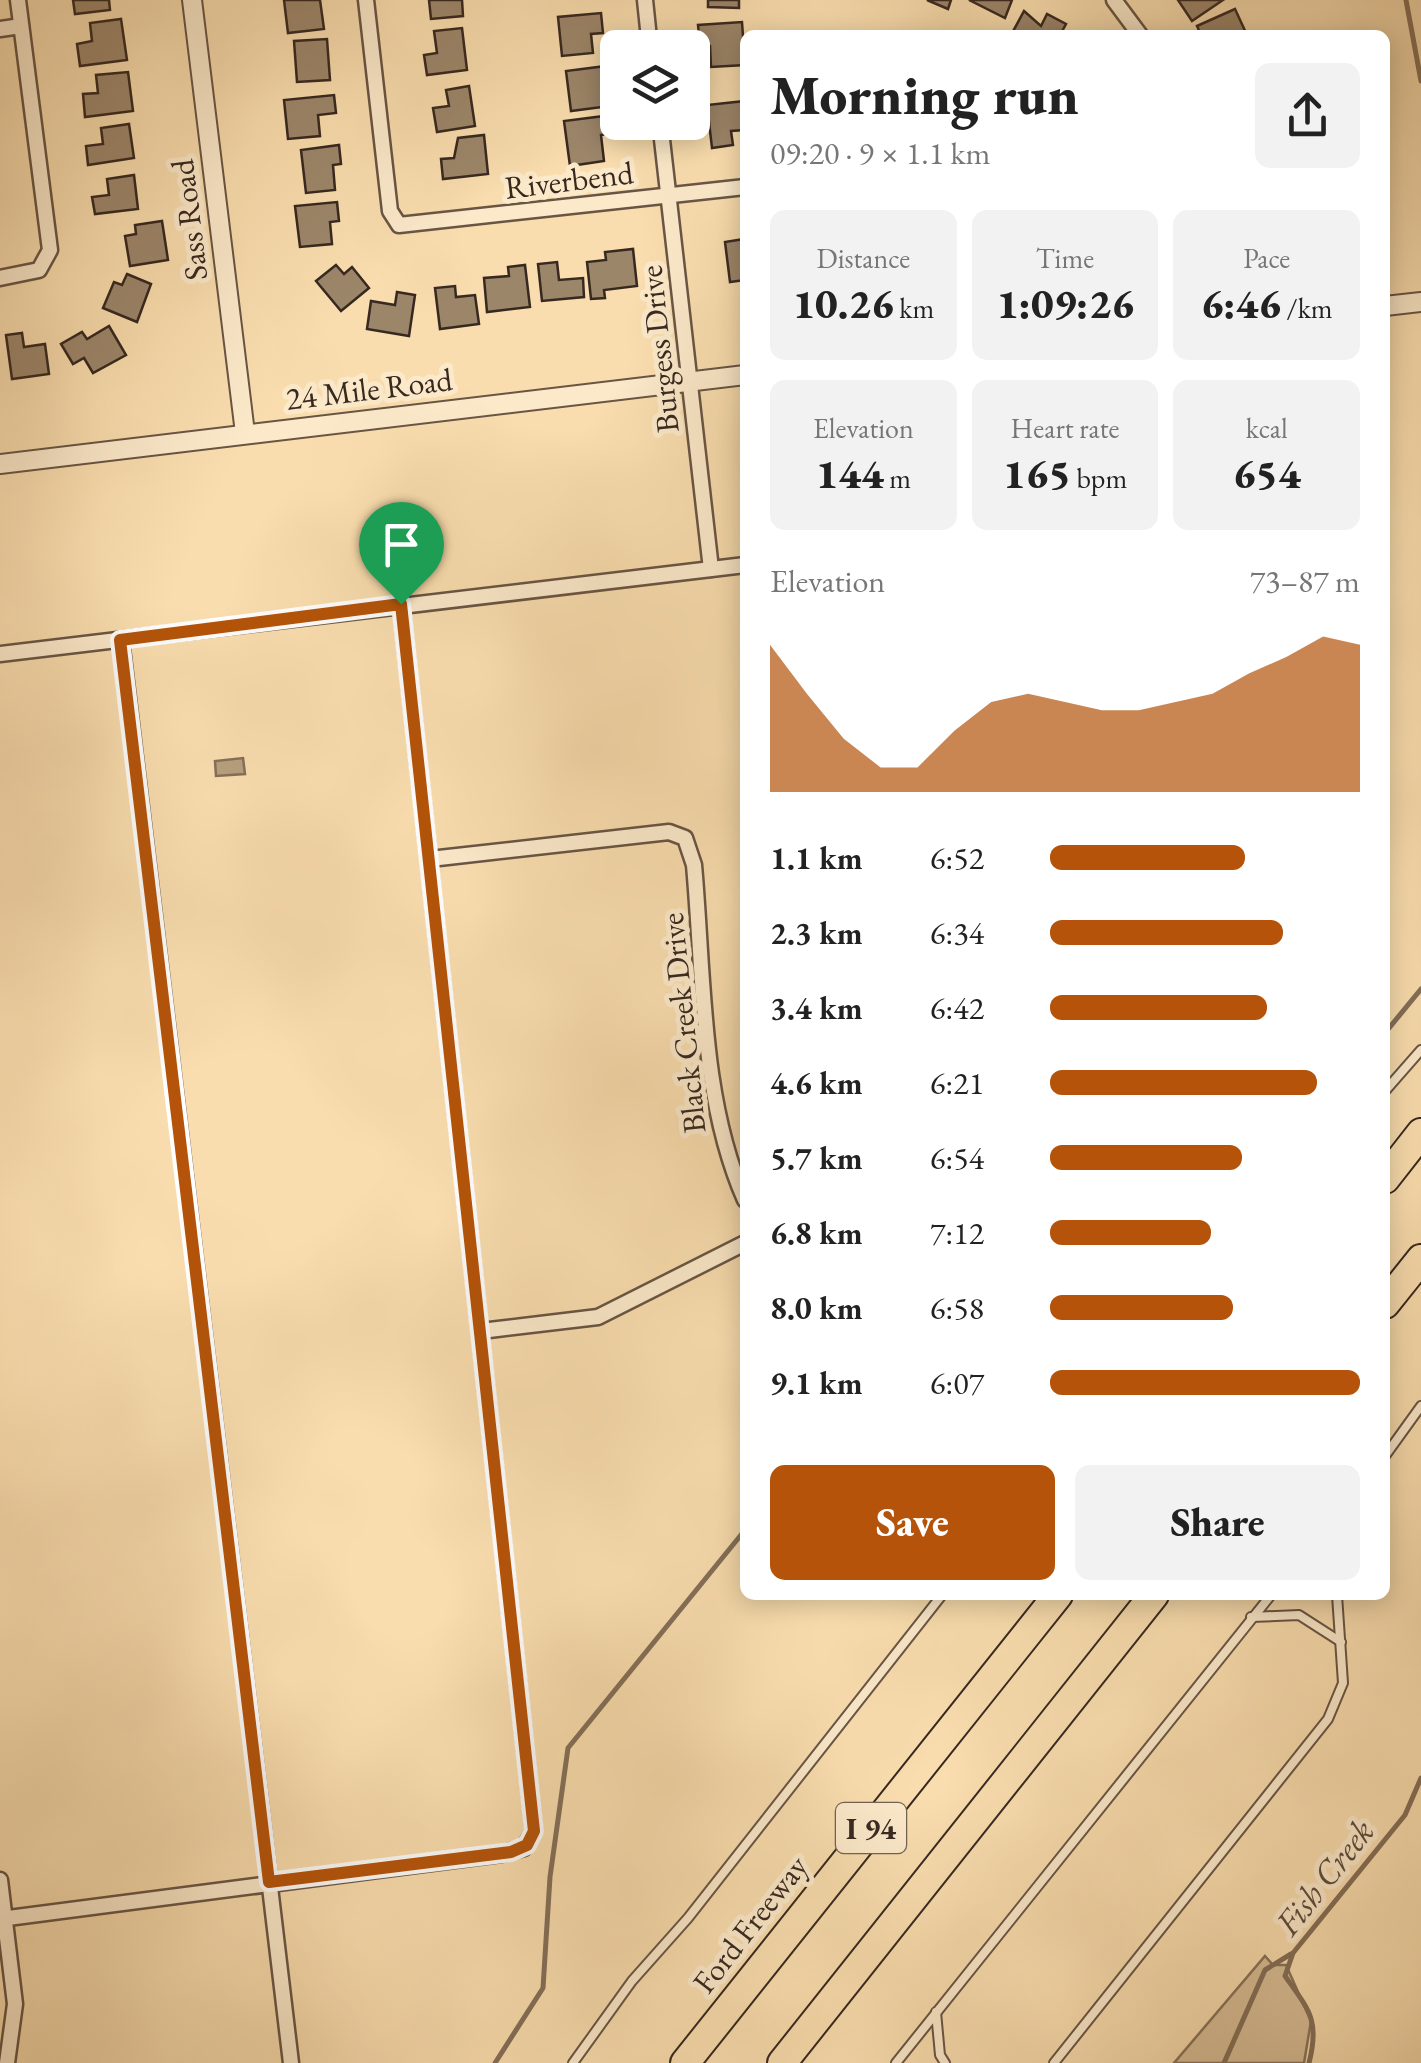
<!DOCTYPE html>
<meta charset="utf-8">
<style>
body{margin:0;font-family:"EB Garamond",serif;background:#f2f2f2;color:#222;height:100vh;display:flex;flex-direction:column;font-size:38px;white-space:nowrap}
*{box-sizing:border-box;margin:0}
p{font-size:32px;color:#767676}
.icon{flex:none;width:55px;height:55px;fill:none;stroke:currentColor;stroke-width:2;stroke-linecap:round;stroke-linejoin:round}
.map{position:relative;flex:1;overflow:hidden}
.panel{position:absolute;left:740px;top:30px;width:650px;height:1570px;display:flex;flex-direction:column;background:#fff;border-radius:15px;box-shadow:0 5px 25px #0003}
.panel>*{flex:none}
.fabs{position:absolute;left:600px;top:30px;display:grid;gap:20px}
.fabs a{display:grid;place-items:center;width:110px;height:110px;border-radius:15px;background:#fff;box-shadow:0 5px 25px #0003;font-size:50px}
.pin{position:absolute;display:grid;place-items:center;width:85px;height:85px;color:#fff;margin:-102px -42px;border-radius:50% 50% 50% 0;rotate:-45deg;box-shadow:0 0 10px #0007}
.pin .icon{rotate:45deg}
.round{display:grid;place-items:center;flex:none;width:105px;height:105px;border-radius:15px;background:#f2f2f2}
.head{display:flex;align-items:center;justify-content:space-between;height:170px;padding:0 30px}
h1{font-size:55px;font-weight:800;line-height:75px}
.stats{display:grid;grid-template-columns:repeat(3,1fr);gap:15px;height:170px;padding:10px 30px}
.stats div{display:grid;align-content:center;border-radius:15px;background:#f2f2f2;text-align:center}
.stats b{font-size:42px;font-weight:800}
.stats small{font-size:28px;font-weight:400}
.stats p{font-size:28px}
.chart{height:280px;padding:20px 30px}
.chart p{display:flex;justify-content:space-between}
.chart svg{width:100%;height:180px;margin-top:10px;fill:#b45309;opacity:.7}
.primary-button{display:flex;gap:20px;margin-top:auto;padding:20px 30px}
.primary-button a{flex:1;height:115px;border-radius:15px;background:#b45309;color:#fff;font-size:40px;font-weight:800;line-height:115px;text-align:center}
.primary-button a+a{background:#f2f2f2;color:#222}
ul{padding:0 30px;list-style:none;font-size:32px}
li{display:grid;grid-template-columns:160px 120px 1fr;align-items:center;height:75px}
li i{height:25px;border-radius:12px;background:#b45309}
.map>svg:first-child{display:block}
</style>
<div class="map">
<svg width="1421" height="2063" viewBox="0 0 1421 2063">
<rect width="100%" height="100%" fill="#f9ddae"/>
<filter id="stains"><feTurbulence type="fractalNoise" baseFrequency=".002" numOctaves="4"/><feColorMatrix values="0 0 0 0 .2 0 0 0 0 .09 0 0 0 0 .02 0 0 0 .5 -.17"/></filter>
<radialGradient id="worn" r=".72"><stop offset=".6" stop-color="#630" stop-opacity="0"/><stop offset="1" stop-color="#630" stop-opacity=".3"/></radialGradient>
<polygon fill="#d8be96" stroke="#88735b" stroke-width="2.5" points="1265,1956 1273,1965 1286,1965 1311,2021 1304,2063 1174,2063"/>
<polygon fill="#b79f7e" stroke="#846f58" stroke-width="2.5" points="243,758 245,774 216,776 215,761"/>
<g fill="none" stroke-linecap="round" stroke-linejoin="round">
<g stroke="#846f58" stroke-width="5">
<polyline points="1406,0 1421,81"/>
<polyline points="1385,1033 1421,989"/>
<polyline points="495,2063 543,1988 550,1877 568,1748 745,1530"/>
<polyline points="1224,2063 1265,1970 1291,1954"/>
<path d="M1309 2063C1320 2020 1309 2010 1285 1976L1293 1953 1405 1815 1421 1778"/>
</g>
</g>
<g fill="#9c866a" stroke="#372820" stroke-width="2.5">
<polygon points="73,0 109,0 110,10 75,14"/>
<polygon points="284,0 320,0 324,29 288,33"/>
<polygon points="429,0 462,0 463,16 431,19"/>
<polygon points="708,0 739,0 739,8 708,7"/>
<polygon points="927,0 951,0 948,9"/>
<polygon points="969,0 1012,0 1005,18"/>
<polygon points="1178,0 1223,0 1192,21"/>
<polygon points="1235,9 1247,35 1201,35 1197,26"/>
<polygon points="1024,11 1041,26 1047,14 1066,24 1060,35 1011,35"/>
<polygon points="601,13 603,33 591,34 593,53 562,56 558,17"/>
<polygon points="121,19 127,60 80,66 77,44 92,41 90,23"/>
<polygon points="742,22 745,65 711,67 710,46 700,47 698,25"/>
<polygon points="462,28 467,70 427,75 424,55 437,53 434,31"/>
<polygon points="327,39 330,80 297,82 294,41"/>
<polygon points="606,66 610,106 571,111 566,71"/>
<polygon points="128,72 133,111 85,117 83,94 98,93 96,75"/>
<polygon points="469,86 475,126 437,132 433,108 449,106 446,90"/>
<polygon points="334,95 336,113 318,115 320,136 288,139 284,100"/>
<polygon points="745,101 744,130 731,131 733,145 712,148 707,105"/>
<polygon points="612,115 614,133 601,135 604,161 570,166 564,121"/>
<polygon points="129,124 134,158 88,165 86,146 103,144 101,128"/>
<polygon points="484,135 488,174 443,179 441,159 454,158 458,138"/>
<polygon points="339,145 341,164 333,165 335,190 306,193 301,150"/>
<polygon points="134,175 138,209 95,214 92,197 109,195 107,179"/>
<polygon points="337,202 339,221 330,222 332,244 300,247 295,206"/>
<polygon points="162,221 168,260 130,266 125,236 136,234 135,225"/>
<polygon points="744,239 745,280 730,282 725,242"/>
<polygon points="633,249 637,286 604,290 605,298 591,299 587,262 606,260 605,252"/>
<polygon points="557,262 559,280 583,278 584,297 542,301 538,264"/>
<polygon points="336,265 344,274 352,267 369,288 341,311 316,281"/>
<polygon points="525,265 530,307 487,312 484,278 509,276 508,267"/>
<polygon points="127,274 151,284 137,322 103,308 114,282 122,285"/>
<polygon points="455,286 456,297 475,295 479,324 440,329 435,288"/>
<polygon points="397,292 415,295 409,336 367,329 371,301 395,305"/>
<polygon points="109,326 126,355 93,373 84,358 73,364 61,344 82,332 87,339"/>
<polygon points="22,333 24,347 45,344 49,374 12,379 6,335"/>
</g>
<g fill="none" stroke-linecap="round" stroke-linejoin="round">
<defs>
<g id="service">
<polyline points="1385,1091 1421,1050"/>
<polyline points="1385,1456 1421,1406"/>
<polyline points="1251,1617 1299,1615 1341,1642"/>
<polyline points="936,2012 940,2055 945,2063"/>
<polyline points="573,2063 632,1981 688,1918 942,1595"/>
<polyline points="896,2063 1271,1595"/>
<polyline points="1054,2063 1328,1719 1343,1683 1337,1595"/>
</g>
<g id="minor">
<polyline points="366,0 390,211 399,225 745,187"/>
<polyline points="645,0 650,48"/>
<polyline points="1114,0 1140,35"/>
<polyline points="0,29 21,26"/>
<polyline points="660,122 711,569"/>
<polyline points="0,278 39,270 50,250 18,0"/>
<polyline points="121,640 291,2063"/>
<polyline points="0,654 745,565"/>
<path d="M430 859 669 832 685 838 694 865C704 975 700 1098 745 1200"/>
<polyline points="481,1331 598,1317 745,1243"/>
<polyline points="0,1880 15,2004 7,2063"/>
<polyline points="0,1919 501,1854 524,1848 534,1831 401,604"/>
</g>
<g id="tertiary">
<polyline points="192,0 245,433"/>
<polyline points="1385,306 1421,302"/>
<polyline points="0,464 745,375"/>
</g>
<g id="motorway">
<polyline points="1385,1179 1421,1133"/>
<polyline points="1385,1304 1421,1259"/>
<polyline points="685,2063 1058,1595"/>
<polyline points="782,2063 1154,1595"/>
</g>
</defs>
<use href="#service" stroke="#685544" stroke-width="12"/>
<use href="#minor" stroke="#685544" stroke-width="19"/>
<use href="#tertiary" stroke="#685544" stroke-width="22"/>
<use href="#motorway" stroke="#372820" stroke-width="32"/>
<use href="#service" stroke="#fbe9ca" stroke-width="8"/>
<use href="#minor" stroke="#fbe9ca" stroke-width="14"/>
<use href="#tertiary" stroke="#fbe9ca" stroke-width="18"/>
<use href="#motorway" stroke="#f9ddae" stroke-width="28"/>
</g>
<g fill="none" stroke-linecap="round" stroke-linejoin="round">
<defs>
<polygon id="route" points="401,604 534,1831 527,1845 511,1852 269,1882 120,640"/>
</defs>
<use href="#route" stroke="#fff" stroke-width="20"/>
<use href="#route" stroke="#b45309" stroke-width="12"/>
</g>
<g text-anchor="middle" dominant-baseline="central" stroke-width="10" stroke-linejoin="round" paint-order="stroke">
<rect fill="#fbe9ca" stroke="#726253" stroke-width="2.5" x="836" y="1803" width="70" height="50" rx="8"/>
<g font-size="30" font-weight="bold" fill="#372820">
<text x="871" y="1828">I 94</text>
</g>
<g font-size="32" fill="#372820" stroke="#fbe9ca">
<text transform="translate(569 180) rotate(-7)">Riverbend</text>
<text transform="translate(189 220) rotate(-97)">Sass Road</text>
<text transform="translate(659 349) rotate(-96)">Burgess Drive</text>
<text transform="translate(369 389) rotate(-7)">24 Mile Road</text>
<text transform="translate(683 1023) rotate(-96)">Black Creek Drive</text>
<text transform="translate(750 1924) rotate(-52)">Ford Freeway</text>
</g>
<g font-size="35" font-style="italic" fill="#5d4c3c" stroke="#fbe9ca">
<text transform="translate(1324 1877) rotate(-52)">Fish Creek</text>
</g>
</g>
<rect width="100%" height="100%" filter="url(#stains)"/>
<rect width="100%" height="100%" fill="url(#worn)"/>
</svg>
<div class="fabs">
<a><svg class="icon" aria-label="layers" viewBox="0 0 24 24"><path d="M12 4l9 5-9 5-9-5zM3 14l9 5 9-5"/></svg></a>
</div>
<div class="pin" style="left:401px;top:604px;background:#1e9e55"><svg class="icon" aria-label="arrive" viewBox="0 0 24 24"><path d="M6 21V4h12l-3 4 3 4H6"/></svg></div>
<section class="panel">
<div class="head"><div><h1>Morning run</h1><p>09:20 · 9 × 1.1 km</p></div><a class="round"><svg class="icon" aria-label="share" viewBox="0 0 24 24"><path d="M12 15V3M7 8l5-5 5 5M5 13v7h14v-7"/></svg></a></div>
<div class="stats">
<div><p>Distance</p><b>10.26<small> km</small></b></div>
<div><p>Time</p><b>1:09:26</b></div>
<div><p>Pace</p><b>6:46<small> /km</small></b></div>
</div>
<div class="stats">
<div><p>Elevation</p><b>144<small> m</small></b></div>
<div><p>Heart rate</p><b>165<small> bpm</small></b></div>
<div><p>kcal</p><b>654</b></div>
</div>
<div class="chart"><p><span>Elevation</span>73–87 m</p>
<svg viewBox="0 0 160 44" preserveAspectRatio="none"><path d="M0 44V8L10 20L20 31L30 38L40 38L50 29L60 22L70 20L80 22L90 24L100 24L110 22L120 20L130 15L140 11L150 6L160 8V44z"/></svg>
</div>
<ul>
<li><b>1.1 km</b>6:52<i style="width:63%"></i></li>
<li><b>2.3 km</b>6:34<i style="width:75%"></i></li>
<li><b>3.4 km</b>6:42<i style="width:70%"></i></li>
<li><b>4.6 km</b>6:21<i style="width:86%"></i></li>
<li><b>5.7 km</b>6:54<i style="width:62%"></i></li>
<li><b>6.8 km</b>7:12<i style="width:52%"></i></li>
<li><b>8.0 km</b>6:58<i style="width:59%"></i></li>
<li><b>9.1 km</b>6:07<i style="width:100%"></i></li>
</ul>
<div class="primary-button"><a>Save</a><a>Share</a></div>
</section>
</div>
